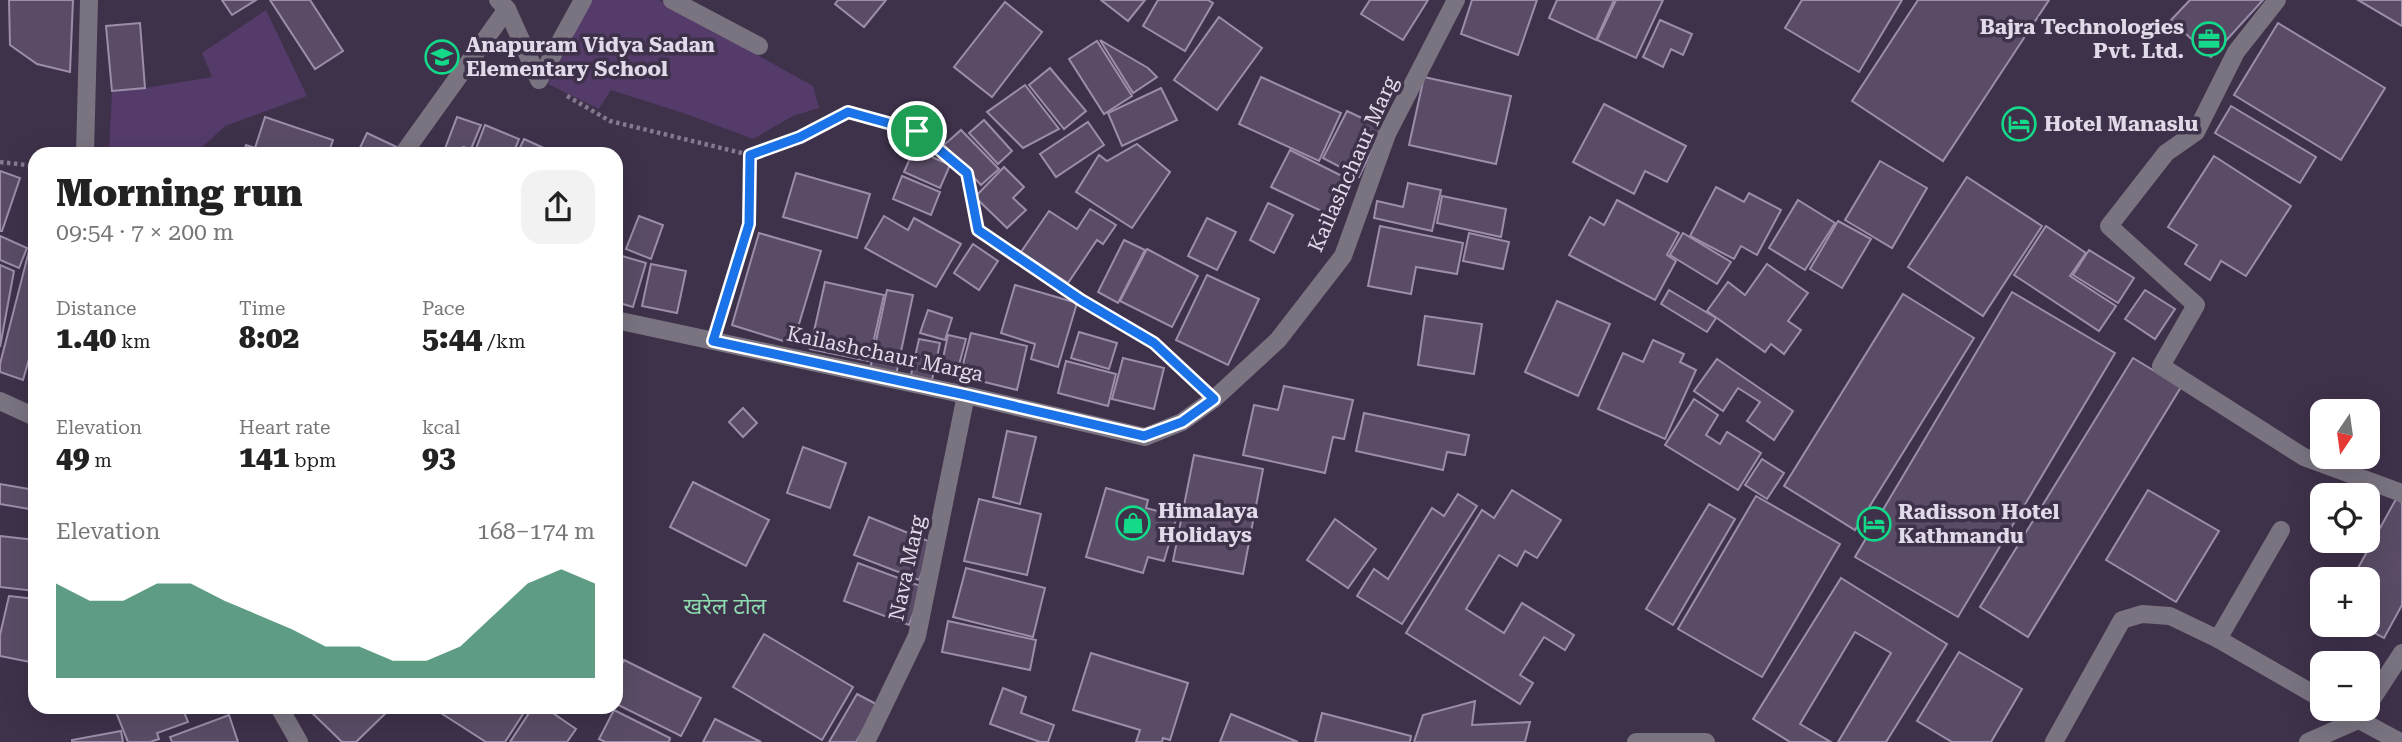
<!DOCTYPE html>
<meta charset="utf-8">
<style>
body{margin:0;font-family:"Roboto Serif","Noto Sans Devanagari",serif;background:#f2f2f2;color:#222;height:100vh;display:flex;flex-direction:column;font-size:26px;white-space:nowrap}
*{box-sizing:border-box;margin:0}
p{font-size:23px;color:#767676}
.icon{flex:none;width:38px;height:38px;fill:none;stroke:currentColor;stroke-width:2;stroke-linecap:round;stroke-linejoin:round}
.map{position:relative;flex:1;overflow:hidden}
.panel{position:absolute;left:28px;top:147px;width:595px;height:567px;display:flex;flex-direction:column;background:#fff;border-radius:21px;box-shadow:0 7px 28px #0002}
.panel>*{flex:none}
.needle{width:46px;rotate:193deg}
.controls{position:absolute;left:2310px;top:399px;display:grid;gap:14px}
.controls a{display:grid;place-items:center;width:70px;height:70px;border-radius:14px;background:#fff;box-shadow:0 7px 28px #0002;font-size:35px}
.pin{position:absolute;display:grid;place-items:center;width:60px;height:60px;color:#fff;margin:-30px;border:4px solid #fff;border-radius:50%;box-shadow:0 2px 7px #0007}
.round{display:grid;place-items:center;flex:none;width:74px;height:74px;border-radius:21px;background:#f2f2f2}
.summary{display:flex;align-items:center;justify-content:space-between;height:119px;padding:0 28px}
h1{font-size:38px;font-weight:800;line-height:52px}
.metrics{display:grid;grid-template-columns:repeat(3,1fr);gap:10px;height:119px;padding:7px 28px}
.metrics div{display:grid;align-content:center}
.metrics b{font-size:30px;font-weight:800}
.metrics small{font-size:19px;font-weight:400}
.metrics p{font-size:19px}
.chart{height:196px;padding:14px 28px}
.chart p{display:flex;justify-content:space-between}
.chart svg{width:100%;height:126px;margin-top:7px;fill:#1b7450;opacity:.7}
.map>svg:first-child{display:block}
</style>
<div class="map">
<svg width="2402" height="742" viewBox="0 0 2402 742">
<rect width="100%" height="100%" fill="#3e314a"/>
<g fill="#543b6a">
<polygon points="592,0 659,0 813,86 819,108 793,116 753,139 686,114 611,90 599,109 548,84"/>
<polygon points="266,10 307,96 225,126 195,154 109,154 112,91 145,88 212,77 202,53"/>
</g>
<g fill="#5a4c66" stroke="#9c8eaa" stroke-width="2">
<polygon points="9,0 73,0 70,72 37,64 10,45"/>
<polygon points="222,0 256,0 232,15"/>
<polygon points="270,0 310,0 343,51 315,69"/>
<polygon points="838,0 886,0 864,27 835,4"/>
<polygon points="1101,0 1145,0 1128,21"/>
<polygon points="1158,0 1208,0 1213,3 1185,51 1143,26"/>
<polygon points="1370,0 1428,0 1403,40 1361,14"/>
<polygon points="1472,0 1537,0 1518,55 1461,34"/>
<polygon points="1557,0 1614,0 1596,40 1549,18"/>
<polygon points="1616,0 1663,0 1636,58 1597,40"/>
<polygon points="1802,0 1902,0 1859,72 1785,28"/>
<polygon points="1918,0 2049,0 1943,161 1852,101"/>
<polygon points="2190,0 2263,0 2211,57 2171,20"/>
<polygon points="2358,0 2402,0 2402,26"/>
<polygon points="1005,2 1042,32 992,97 954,67"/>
<polygon points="1219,17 1262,48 1217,110 1174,80"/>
<polygon points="1660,20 1692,34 1683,55 1671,49 1663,67 1643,57"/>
<polygon points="140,23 145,88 112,91 106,26"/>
<polygon points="2278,23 2385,88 2341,160 2234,95"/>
<polygon points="1100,40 1148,68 1157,77 1133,93"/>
<polygon points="1097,41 1132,96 1104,114 1069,59"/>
<polygon points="1050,68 1086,111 1064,129 1029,85"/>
<polygon points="1261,77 1341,113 1319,161 1239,124"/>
<polygon points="1424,77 1511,96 1496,164 1409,145"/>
<polygon points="1025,85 1059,129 1023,148 987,112"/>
<polygon points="1161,88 1177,120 1122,146 1108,113"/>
<polygon points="1604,104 1686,146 1667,182 1645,171 1634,194 1573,162"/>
<polygon points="2231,106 2316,157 2300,183 2215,133"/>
<polygon points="1347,111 1383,128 1359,177 1323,158"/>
<polygon points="265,117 333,140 328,154 243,154 246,145 255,148"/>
<polygon points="457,117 481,125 471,149 463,147 460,154 443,154"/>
<polygon points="984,120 1012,151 998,164 969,133"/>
<polygon points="1088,122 1104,145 1056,177 1040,154"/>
<polygon points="485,125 519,139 513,154 474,154"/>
<polygon points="961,130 999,169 981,185 944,145"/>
<polygon points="367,133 401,149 399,154 357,154"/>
<polygon points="524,139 557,154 517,154"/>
<polygon points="1137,144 1170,172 1132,228 1076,192 1099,155 1107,161"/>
<polygon points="914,149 950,165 940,188 904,172"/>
<polygon points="1290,150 1354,182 1336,218 1271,187"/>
<polygon points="2214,156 2291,206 2246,276 2221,261 2210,280 2185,264 2197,245 2168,227"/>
<polygon points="1880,161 1927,188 1892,248 1845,220"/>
<polygon points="1004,167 1024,187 1013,198 1026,210 1007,228 975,197"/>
<polygon points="0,171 20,178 2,231 0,231"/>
<polygon points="796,173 870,194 857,238 783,217"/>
<polygon points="902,176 940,192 931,215 893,199"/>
<polygon points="1967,177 2042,226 1983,316 1908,267"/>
<polygon points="1408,183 1441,190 1432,231 1374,218 1377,201 1403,207"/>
<polygon points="1716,187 1744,202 1749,193 1781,210 1757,255 1741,246 1734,259 1690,236"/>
<polygon points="1442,196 1506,209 1501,237 1437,223"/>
<polygon points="1617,200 1679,233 1667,255 1676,261 1655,300 1569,255 1590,217 1604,225"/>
<polygon points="1798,200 1835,223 1805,270 1769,248"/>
<polygon points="1268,203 1293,215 1274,253 1250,240"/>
<polygon points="1090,209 1116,225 1103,244 1097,240 1068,283 1021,252 1049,211 1077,229"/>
<polygon points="639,216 663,225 651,259 626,249"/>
<polygon points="884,216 908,230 914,218 961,244 936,287 865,248"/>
<polygon points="1207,218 1236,232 1217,270 1188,256"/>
<polygon points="1838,221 1871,239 1842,288 1810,269"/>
<polygon points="1380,226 1463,243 1457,274 1416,267 1411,294 1368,286"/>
<polygon points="2046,226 2086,253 2070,276 2116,306 2099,331 2014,275"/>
<polygon points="759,233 821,251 793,344 732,325"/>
<polygon points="1469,233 1509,242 1503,269 1463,261"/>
<polygon points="1683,233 1731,262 1717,284 1670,255"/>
<polygon points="0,236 27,248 19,268 0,260"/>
<polygon points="1124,240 1145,250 1118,303 1098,292"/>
<polygon points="973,244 998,261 979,290 954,273"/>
<polygon points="1147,249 1198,276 1172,327 1120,301"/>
<polygon points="2089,250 2134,278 2118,303 2073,275"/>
<polygon points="29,251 35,253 35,338 23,380 0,372 0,364"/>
<polygon points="622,256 646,263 633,307 616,302 616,276"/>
<polygon points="651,264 686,271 677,313 642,306"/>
<polygon points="1767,264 1808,293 1788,321 1801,330 1784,354 1771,344 1765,352 1707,311 1728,282 1745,295"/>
<polygon points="0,265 14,271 0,347"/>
<polygon points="1207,275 1259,299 1228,365 1176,340"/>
<polygon points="825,282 884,295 869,361 810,349"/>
<polygon points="1015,285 1077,303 1058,367 1031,359 1035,344 1001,333"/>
<polygon points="887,290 913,295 896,375 870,369"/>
<polygon points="1669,290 1716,318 1707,332 1661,304"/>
<polygon points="2145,290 2175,309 2155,339 2125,319"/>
<polygon points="2012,292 2115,353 1958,617 1855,557"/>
<polygon points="1903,294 1974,338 1855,530 1784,486"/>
<polygon points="1557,301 1610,324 1578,396 1525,372"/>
<polygon points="928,310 952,318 945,340 920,333"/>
<polygon points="1425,316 1482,324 1474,374 1418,365"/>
<polygon points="1079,332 1117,343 1109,369 1071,358"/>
<polygon points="971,333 1027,346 1017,390 960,376"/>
<polygon points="948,335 966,339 956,376 940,372"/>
<polygon points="919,339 940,343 932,380 911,375"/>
<polygon points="1653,340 1684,354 1680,362 1696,370 1665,439 1598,409 1623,353 1643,362"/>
<polygon points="1123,358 1164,368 1154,409 1112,399"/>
<polygon points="2133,358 2181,387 2028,637 1980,607"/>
<polygon points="1717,359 1793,411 1774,440 1747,421 1760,402 1738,388 1723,411 1694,391"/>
<polygon points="1066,361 1116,374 1108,406 1058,393"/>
<polygon points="1284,386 1353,400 1344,439 1333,437 1325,473 1243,455 1254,405 1278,410"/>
<polygon points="1694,399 1718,415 1706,435 1720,444 1727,432 1761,453 1738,490 1665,445"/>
<polygon points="743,408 757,423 743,437 729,422"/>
<polygon points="1364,413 1469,435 1465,455 1447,452 1443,470 1356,451"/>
<polygon points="1007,431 1036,437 1020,504 993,497"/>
<polygon points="803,447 846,463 830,508 787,493"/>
<polygon points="1194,455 1263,469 1243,574 1173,561"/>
<polygon points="1762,459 1784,473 1767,499 1745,485"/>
<polygon points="693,482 769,520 746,566 670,527"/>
<polygon points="0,484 35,490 35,510 0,504"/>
<polygon points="1106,488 1148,500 1146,508 1177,516 1164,561 1148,557 1143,573 1086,557"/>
<polygon points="1512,490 1561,520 1537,558 1525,551 1517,566 1499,555 1466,609 1504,633 1522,603 1574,635 1565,650 1544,637 1520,675 1533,683 1520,704 1406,633 1482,510 1494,518"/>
<polygon points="2148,490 2219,531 2176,602 2106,560"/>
<polygon points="1458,494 1477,506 1402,624 1357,596 1374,569 1388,579 1432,508 1444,516"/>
<polygon points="1756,496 1840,544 1762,677 1678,629"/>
<polygon points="979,499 1041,514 1027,575 964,561"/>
<polygon points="2396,499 2402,502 2402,605 2384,638 2359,625 2368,625 2368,579 2352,579"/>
<polygon points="1709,504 1735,519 1673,625 1646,609"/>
<polygon points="869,517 933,543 919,580 854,555"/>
<polygon points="1335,519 1376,549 1348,588 1307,560"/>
<polygon points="0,536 35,540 35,591 0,587"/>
<polygon points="858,563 923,587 909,625 844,601"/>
<polygon points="966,568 1045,588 1033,637 953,617"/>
<polygon points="1841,578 1947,644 1886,742 1838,742 1891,653 1855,632 1800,724 1831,742 1790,742 1753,719"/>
<polygon points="9,596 35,599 35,663 0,656 0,635"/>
<polygon points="948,621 1036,640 1030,670 942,652"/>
<polygon points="764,634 853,687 822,740 733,687"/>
<polygon points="1959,652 2022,689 1991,742 1952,742 1917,721"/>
<polygon points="1091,653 1188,683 1170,740 1163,738 1162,742 1136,742 1140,730 1073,710"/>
<polygon points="624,660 701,698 681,736 616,704 616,675"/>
<polygon points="1003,688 1026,697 1021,713 1054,725 1048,742 1040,742 990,724"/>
<polygon points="857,694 878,705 856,742 829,742"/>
<polygon points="1475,701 1472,725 1530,722 1525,742 1414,742 1423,715"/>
<polygon points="114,707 182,707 188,722 157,733 159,739 150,742 128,742"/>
<polygon points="306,707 392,707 356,742 342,742"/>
<polygon points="525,707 527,708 505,742 486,742 433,708"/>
<polygon points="533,707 544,707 576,729 567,742 510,742"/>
<polygon points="614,710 670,738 669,742 605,742 599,739"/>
<polygon points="1322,713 1411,736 1410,742 1315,742"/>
<polygon points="1231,714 1298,742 1220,742"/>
<polygon points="229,715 238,742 172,742 170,737"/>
<polygon points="715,719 761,742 703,742"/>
<polygon points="121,731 123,742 72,742 72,740"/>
</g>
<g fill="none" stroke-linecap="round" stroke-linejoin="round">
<g stroke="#84798e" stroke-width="4.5" stroke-dasharray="3.5 3.5" stroke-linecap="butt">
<polyline points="567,96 610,121 750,155 800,137 848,112 917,131 967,173 978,230 1081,300 1154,343 1190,376"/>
<polyline points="0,162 35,166"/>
<polyline points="723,310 749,224 750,155"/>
</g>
<g stroke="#7a7380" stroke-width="18">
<polyline points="498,0 507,9 539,80 583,0"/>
<polyline points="672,0 759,46"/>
<polyline points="2277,0 2236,52 2196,132 2166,153 2109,226 2196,305 2161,366 2304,457 2402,493"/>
<polyline points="85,154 89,0"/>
<polyline points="403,154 507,9"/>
<polyline points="616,320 966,395 1145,437 1182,422 1214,399 1278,340 1343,256 1387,134 1456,0"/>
<polyline points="0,401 35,417"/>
<polyline points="2218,639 2281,530"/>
<polyline points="2368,705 2402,653"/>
<polyline points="279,707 299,742"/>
<polyline points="2339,709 2400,742"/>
<polyline points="866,742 917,636 966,395"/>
<polyline points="1636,742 1706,742"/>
<polyline points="2054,742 2122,620 2142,614 2170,616 2218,639 2322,699"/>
<polyline points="2308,742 2358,720 2365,709"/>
</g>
</g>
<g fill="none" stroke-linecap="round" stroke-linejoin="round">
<defs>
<polygon id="route" points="848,112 917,131 967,173 978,230 1081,300 1154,343 1214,399 1182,422 1144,436 966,395 713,341 749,224 750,155 800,137"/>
</defs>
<use href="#route" stroke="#fff" stroke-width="14"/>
<use href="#route" stroke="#1a73e8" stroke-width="9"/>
</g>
<defs>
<symbol id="office-ring" viewBox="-11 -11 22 22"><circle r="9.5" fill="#3e314a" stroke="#13d989" stroke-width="1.5"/><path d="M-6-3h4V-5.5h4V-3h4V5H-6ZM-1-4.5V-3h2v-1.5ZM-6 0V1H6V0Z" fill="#13d989"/></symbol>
<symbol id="school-ring" viewBox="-11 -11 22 22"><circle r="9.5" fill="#3e314a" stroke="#13d989" stroke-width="1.5"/><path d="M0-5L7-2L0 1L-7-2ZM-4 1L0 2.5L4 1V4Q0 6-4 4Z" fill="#13d989"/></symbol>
<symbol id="hotel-ring" viewBox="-11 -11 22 22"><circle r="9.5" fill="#3e314a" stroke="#13d989" stroke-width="1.5"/><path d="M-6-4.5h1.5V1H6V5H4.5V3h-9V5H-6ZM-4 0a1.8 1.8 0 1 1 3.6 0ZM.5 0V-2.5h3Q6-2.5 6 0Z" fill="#13d989"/></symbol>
<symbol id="shop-ring" viewBox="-11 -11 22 22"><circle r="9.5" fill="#3e314a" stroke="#13d989" stroke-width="1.5"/><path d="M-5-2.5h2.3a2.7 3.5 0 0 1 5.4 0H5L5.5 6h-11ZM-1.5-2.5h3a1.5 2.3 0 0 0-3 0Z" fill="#13d989"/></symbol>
</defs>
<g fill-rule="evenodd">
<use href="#office-ring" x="2190" y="20" width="38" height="38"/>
<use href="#school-ring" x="423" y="38" width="38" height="38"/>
<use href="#hotel-ring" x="2000" y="105" width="38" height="38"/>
<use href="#shop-ring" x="1114" y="504" width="38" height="38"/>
<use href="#hotel-ring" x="1855" y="505" width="38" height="38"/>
</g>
<g text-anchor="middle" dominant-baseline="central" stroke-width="7" stroke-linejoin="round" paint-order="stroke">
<g font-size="21" font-weight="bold" fill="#e1dae9" stroke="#3e314a" text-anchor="start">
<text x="2184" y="27" text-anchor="end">Bajra Technologies<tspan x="2184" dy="24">Pvt. Ltd.</tspan></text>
<text x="466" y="45">Anapuram Vidya Sadan<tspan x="466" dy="24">Elementary School</tspan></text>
<text x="2044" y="124">Hotel Manaslu</text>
<text x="1158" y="511">Himalaya<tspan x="1158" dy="24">Holidays</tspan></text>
<text x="1898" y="512">Radisson Hotel<tspan x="1898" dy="24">Kathmandu</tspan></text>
</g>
<g font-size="21" fill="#e1dae9" stroke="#3e314a">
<text transform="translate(1353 164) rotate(-66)">Kailashchaur Marg</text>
<text transform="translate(885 354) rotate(12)">Kailashchaur Marga</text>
<text transform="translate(907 568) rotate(-78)">Nava Marg</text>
</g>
<g font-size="23" fill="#8ddbae" stroke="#3e314a">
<text x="725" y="606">खरेल टोल</text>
</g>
</g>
</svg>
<div class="controls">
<a><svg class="needle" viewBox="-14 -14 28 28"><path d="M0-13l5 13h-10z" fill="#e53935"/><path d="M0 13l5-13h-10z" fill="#767676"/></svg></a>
<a><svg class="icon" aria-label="locate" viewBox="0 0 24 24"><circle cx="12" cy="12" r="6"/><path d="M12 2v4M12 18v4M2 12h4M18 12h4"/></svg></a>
<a>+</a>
<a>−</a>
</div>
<div class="pin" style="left:917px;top:131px;background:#1e9e55"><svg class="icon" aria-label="arrive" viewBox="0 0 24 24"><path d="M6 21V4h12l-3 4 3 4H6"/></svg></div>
<section class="panel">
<div class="summary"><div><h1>Morning run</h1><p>09:54 · 7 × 200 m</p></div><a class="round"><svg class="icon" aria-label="share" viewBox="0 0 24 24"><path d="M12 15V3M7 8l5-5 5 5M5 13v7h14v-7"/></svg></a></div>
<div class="metrics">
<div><p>Distance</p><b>1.40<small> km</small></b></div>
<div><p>Time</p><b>8:02</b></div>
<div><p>Pace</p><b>5:44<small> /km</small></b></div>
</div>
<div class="metrics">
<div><p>Elevation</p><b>49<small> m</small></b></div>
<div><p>Heart rate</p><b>141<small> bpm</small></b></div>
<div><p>kcal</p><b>93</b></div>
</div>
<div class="chart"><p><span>Elevation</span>168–174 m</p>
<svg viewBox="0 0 160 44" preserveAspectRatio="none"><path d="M0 44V11L10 17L20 17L30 11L40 11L50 17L60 22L70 27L80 33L90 33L100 38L110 38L120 33L130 22L140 11L150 6L160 11V44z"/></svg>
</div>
</section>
</div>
